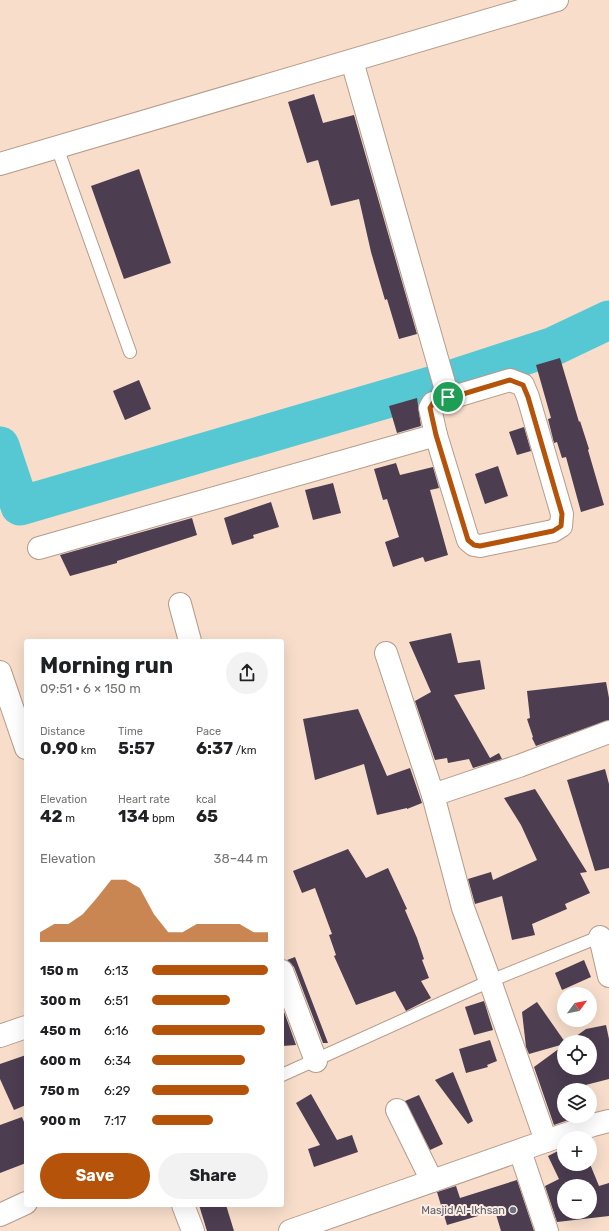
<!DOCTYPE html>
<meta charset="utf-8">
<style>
body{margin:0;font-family:Rubik,sans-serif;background:#f2f2f2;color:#202124;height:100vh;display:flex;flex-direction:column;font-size:15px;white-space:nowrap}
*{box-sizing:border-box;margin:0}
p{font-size:13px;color:#757577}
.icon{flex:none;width:22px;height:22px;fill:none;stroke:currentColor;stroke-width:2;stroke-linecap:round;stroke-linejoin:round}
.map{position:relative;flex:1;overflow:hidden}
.drawer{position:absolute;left:24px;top:639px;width:260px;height:568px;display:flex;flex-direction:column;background:#fff;border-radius:4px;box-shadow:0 4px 16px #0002}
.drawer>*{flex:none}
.needle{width:26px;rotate:58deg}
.tools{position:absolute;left:557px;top:987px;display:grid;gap:8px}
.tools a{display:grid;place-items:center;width:40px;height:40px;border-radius:50%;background:#fff;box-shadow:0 4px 16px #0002;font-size:20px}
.pin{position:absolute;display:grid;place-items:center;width:34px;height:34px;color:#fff;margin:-17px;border:2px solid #fff;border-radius:50%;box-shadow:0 1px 4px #0007}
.round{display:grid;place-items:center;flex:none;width:42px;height:42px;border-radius:21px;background:#f2f2f2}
.headline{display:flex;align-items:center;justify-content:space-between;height:68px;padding:0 16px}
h1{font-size:22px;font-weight:700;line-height:30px}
.stats{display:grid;grid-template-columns:repeat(3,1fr);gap:6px;height:68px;padding:4px 16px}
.stats div{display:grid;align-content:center}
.stats b{font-size:17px;font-weight:700}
.stats small{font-size:11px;font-weight:400}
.stats p{font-size:11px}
.chart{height:112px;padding:8px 16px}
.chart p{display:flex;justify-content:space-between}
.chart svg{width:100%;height:72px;margin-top:4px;fill:#b45309;opacity:.7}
.primary-button{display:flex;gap:8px;margin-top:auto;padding:8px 16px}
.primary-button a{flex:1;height:46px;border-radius:24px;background:#b45309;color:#fff;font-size:16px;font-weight:700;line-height:46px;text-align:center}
.primary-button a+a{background:#f2f2f2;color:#202124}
ul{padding:0 16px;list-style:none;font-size:13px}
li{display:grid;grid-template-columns:64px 48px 1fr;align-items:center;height:30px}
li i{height:10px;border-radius:5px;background:#b45309}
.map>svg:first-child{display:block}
</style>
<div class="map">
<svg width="609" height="1231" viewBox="0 0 609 1231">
<rect width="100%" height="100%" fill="#f7ddca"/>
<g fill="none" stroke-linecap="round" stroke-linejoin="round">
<polyline stroke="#55c8d3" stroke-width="39" points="0,446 20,506 434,385 554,346 609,320"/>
</g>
<g fill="#4c3d51" fill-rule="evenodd">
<polygon points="314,94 323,123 354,115 417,334 399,339 387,299 385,300 371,252 359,199 331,206 318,160 307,163 288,102"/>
<polygon points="139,169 171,263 124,279 91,186"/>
<polygon points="560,358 579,422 580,421 589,449 588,450 604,505 581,512 566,457 562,458 557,442 554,443 548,419 551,418 536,365"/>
<polygon points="139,380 151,409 125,420 113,391"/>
<polygon points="417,398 421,426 397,433 389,406"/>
<polygon points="524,427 531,451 517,455 509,432"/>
<polygon points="396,463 400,475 433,467 439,488 430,490 448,555 425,562 423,557 393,567 385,542 399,537 387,499 383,500 374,469"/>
<polygon points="498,466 508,496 485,504 475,474"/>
<polygon points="333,483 341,513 313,520 305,490"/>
<polygon points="271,502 279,527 253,535 254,538 232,545 224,518"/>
<polygon points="192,518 197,535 117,561 117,563 70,576 60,555"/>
<polygon points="451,633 458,663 480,660 485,689 454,695 490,758 499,753 502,759 473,768 469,759 448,763 447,758 435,760 415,701 431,692 409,642"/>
<polygon points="606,682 609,698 609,720 536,746 532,738 533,737 527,719 530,718 527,691"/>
<polygon points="358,709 387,776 410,768 422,803 407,809 407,808 377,815 364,764 315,780 303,719"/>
<polygon points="605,769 609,784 609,868 595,871 567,780"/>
<polygon points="535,789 587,872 580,873 590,893 565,904 567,909 532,924 535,935 512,940 502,896 475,904 468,879 491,872 493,880 537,860 521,825 504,798"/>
<polygon points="348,849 366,878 388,868 407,909 405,910 417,938 424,959 422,960 429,978 421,981 431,998 406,1011 395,991 356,1005 334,956 336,955 329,935 332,934 315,888 302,893 293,871"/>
<polygon points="295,957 328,1043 323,1043 294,967 287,960"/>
<polygon points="584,960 591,977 562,990 555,973"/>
<polygon points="484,1001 493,1030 474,1035 465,1007"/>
<polygon points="537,1002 565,1042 564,1044 529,1054 526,1047 522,1012"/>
<polygon points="282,1006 296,1045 282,1046"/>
<polygon points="606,1025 609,1039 609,1079 562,1091 564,1096 564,1116 573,1116 574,1118 554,1125 534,1067 564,1045 564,1068 590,1068 590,1042 568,1042 586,1029"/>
<polygon points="490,1040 497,1061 487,1065 488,1067 466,1073 459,1049"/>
<polygon points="26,1055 26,1105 14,1110 0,1079 0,1064"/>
<polygon points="453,1072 473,1121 468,1124 435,1080"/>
<polygon points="311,1094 337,1140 352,1135 358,1152 314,1167 308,1149 320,1145 296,1103"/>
<polygon points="419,1095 443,1144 430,1150 405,1101"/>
<polygon points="22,1117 26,1127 26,1163 0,1173 0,1125"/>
<path d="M564 1148V1164H590L599 1186 609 1183V1216L557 1222 545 1186 559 1179 548 1156ZM564 1186H590V1212H564Z"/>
<polygon points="517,1180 534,1231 501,1231 495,1211 447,1225 437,1192 456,1186 460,1198"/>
<polygon points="199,1205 226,1205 234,1231 207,1231"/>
</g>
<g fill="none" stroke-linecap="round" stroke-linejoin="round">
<defs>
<g id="service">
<polyline points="57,147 130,352"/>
<polyline points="282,1075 490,981 604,935"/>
</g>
<g id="minor">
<polyline points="352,61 448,397"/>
<polyline points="0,164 557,0"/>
<polygon points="510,380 523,385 528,397 562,514 561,526 553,531 480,546 474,545 468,540 436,435 430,408 433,403"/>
<polyline points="39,548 436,435"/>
<polyline points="180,604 190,641"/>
<polyline points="386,653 433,795 463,908 490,981 546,1141"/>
<polyline points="0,672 26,748"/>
<polyline points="433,795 519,766 609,732"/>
<polyline points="600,937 609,976"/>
<polyline points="282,971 316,1061"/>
<polyline points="0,1036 26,1027"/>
<polyline points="397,1110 432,1181"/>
<polyline points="520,1151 547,1231"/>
<polyline points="290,1231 546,1141 593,1125 609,1121"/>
</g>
<g id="tertiary">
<polyline points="183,1205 193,1231"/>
<polyline points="0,1215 26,1203"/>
</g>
</defs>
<use href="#service" stroke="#b59c8b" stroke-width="14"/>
<use href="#minor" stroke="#b59c8b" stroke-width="24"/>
<use href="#tertiary" stroke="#b59c8b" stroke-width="24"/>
<use href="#service" stroke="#fff" stroke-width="12"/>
<use href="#minor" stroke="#fff" stroke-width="22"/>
<use href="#tertiary" stroke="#fff" stroke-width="22"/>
</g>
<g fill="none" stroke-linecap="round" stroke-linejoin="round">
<defs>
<polygon id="route" points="510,380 523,385 528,397 562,514 561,526 553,531 480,546 474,545 468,540 436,435 430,408 433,403"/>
</defs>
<use href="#route" stroke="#fff" stroke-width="8"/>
<use href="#route" stroke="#b45309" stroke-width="5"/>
</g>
<circle fill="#6b7280" stroke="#fcece1" stroke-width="1.5" cx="513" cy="1210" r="4"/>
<g text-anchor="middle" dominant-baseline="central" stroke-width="4" stroke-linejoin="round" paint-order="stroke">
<g font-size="11" fill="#5b616d" stroke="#fcece1" text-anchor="end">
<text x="505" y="1210">Masjid Al-Ikhsan</text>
</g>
</g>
</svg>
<div class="tools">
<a><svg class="needle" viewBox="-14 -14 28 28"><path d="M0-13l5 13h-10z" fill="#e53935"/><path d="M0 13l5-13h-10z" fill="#757577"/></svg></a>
<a><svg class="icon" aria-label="locate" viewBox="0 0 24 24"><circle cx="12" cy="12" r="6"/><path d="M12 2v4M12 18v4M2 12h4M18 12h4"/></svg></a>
<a><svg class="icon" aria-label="layers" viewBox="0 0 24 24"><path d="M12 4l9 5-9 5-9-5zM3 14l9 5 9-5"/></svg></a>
<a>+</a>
<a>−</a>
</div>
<div class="pin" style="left:448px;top:397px;background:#1e9e55"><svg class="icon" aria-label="arrive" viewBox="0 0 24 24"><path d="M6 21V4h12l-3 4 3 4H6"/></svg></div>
<section class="drawer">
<div class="headline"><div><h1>Morning run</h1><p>09:51 · 6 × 150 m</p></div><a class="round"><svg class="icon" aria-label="share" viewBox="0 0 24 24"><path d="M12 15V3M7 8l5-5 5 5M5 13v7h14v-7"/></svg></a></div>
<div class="stats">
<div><p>Distance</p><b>0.90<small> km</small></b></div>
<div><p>Time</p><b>5:57</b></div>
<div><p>Pace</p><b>6:37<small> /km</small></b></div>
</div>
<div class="stats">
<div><p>Elevation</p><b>42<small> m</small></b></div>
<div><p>Heart rate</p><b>134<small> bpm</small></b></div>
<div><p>kcal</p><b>65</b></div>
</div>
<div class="chart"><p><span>Elevation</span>38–44 m</p>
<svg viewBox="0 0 160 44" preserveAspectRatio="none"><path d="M0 44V38L10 33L20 33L30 27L40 17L50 6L60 6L70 11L80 27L90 38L100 38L110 33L120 33L130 33L140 33L150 38L160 38V44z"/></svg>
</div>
<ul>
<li><b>150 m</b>6:13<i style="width:100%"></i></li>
<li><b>300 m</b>6:51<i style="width:67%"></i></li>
<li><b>450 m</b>6:16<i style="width:97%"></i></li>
<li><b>600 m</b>6:34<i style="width:80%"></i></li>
<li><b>750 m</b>6:29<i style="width:84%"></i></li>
<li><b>900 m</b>7:17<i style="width:53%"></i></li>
</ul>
<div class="primary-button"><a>Save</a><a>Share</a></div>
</section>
</div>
